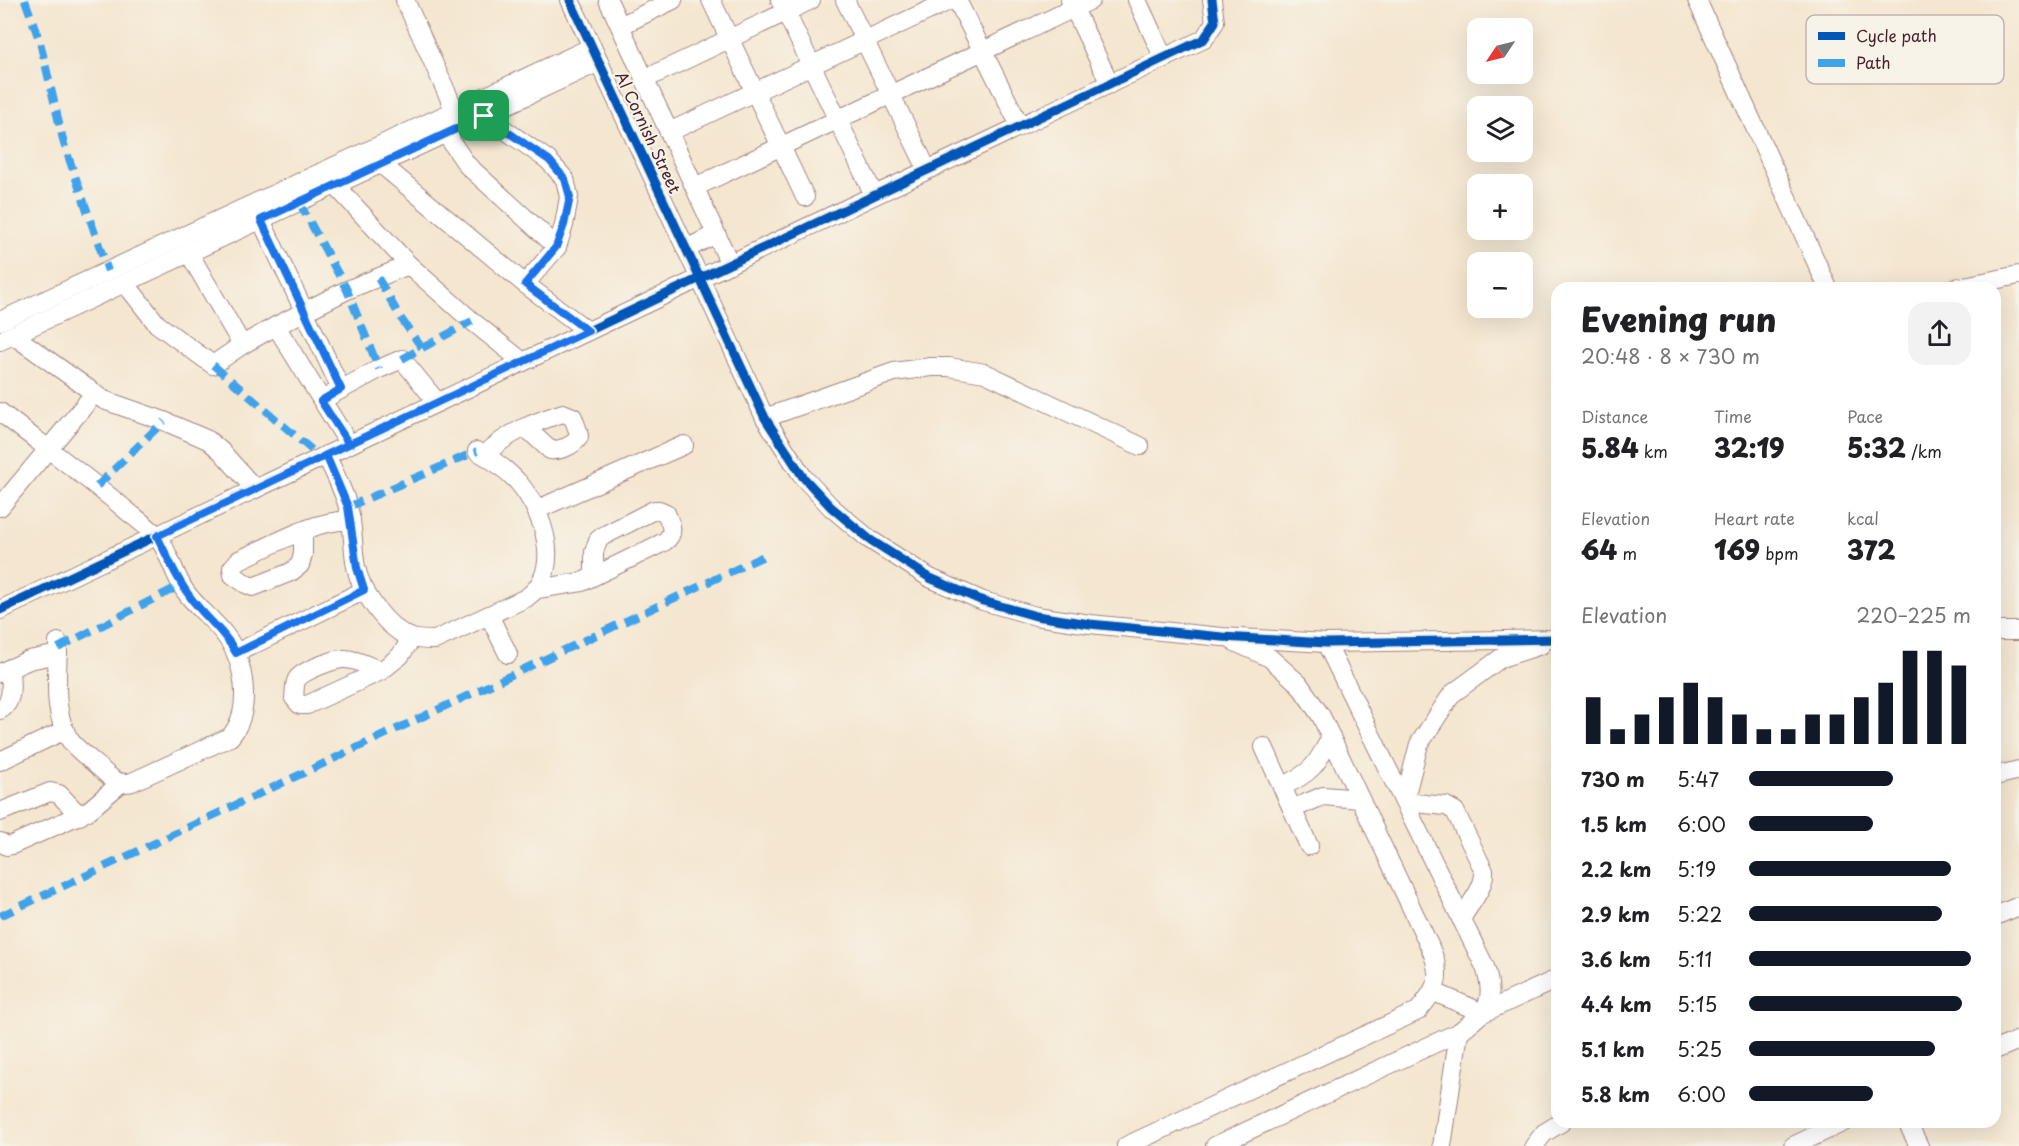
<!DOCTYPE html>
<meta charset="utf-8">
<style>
body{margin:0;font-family:"Playpen Sans",sans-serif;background:#f2f2f2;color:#202124;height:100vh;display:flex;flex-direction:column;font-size:22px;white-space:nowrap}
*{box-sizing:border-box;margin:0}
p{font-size:20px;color:#757577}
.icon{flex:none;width:33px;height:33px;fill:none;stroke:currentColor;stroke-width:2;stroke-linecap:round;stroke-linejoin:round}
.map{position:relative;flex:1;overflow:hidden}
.drawer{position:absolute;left:1551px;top:282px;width:450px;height:846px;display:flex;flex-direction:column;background:#fff;border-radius:18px;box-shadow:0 6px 24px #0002}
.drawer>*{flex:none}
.needle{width:39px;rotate:235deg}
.tools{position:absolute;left:1467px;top:18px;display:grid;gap:12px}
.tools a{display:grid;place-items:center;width:66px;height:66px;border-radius:12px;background:#fff;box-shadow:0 6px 24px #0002;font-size:30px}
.pin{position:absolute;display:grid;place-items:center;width:51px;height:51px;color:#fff;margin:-26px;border-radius:12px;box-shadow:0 3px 9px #0006}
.round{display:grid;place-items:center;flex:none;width:63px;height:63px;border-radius:18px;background:#f2f2f2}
.headline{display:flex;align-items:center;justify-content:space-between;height:102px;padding:0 30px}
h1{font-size:33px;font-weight:800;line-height:45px}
.metrics{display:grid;grid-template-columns:repeat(3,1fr);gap:9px;height:102px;padding:6px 30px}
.metrics div{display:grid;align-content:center}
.metrics b{font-size:26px;font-weight:800}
.metrics small{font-size:16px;font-weight:400}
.metrics p{font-size:16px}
.chart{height:168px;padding:12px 30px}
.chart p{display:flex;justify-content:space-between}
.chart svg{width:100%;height:108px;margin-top:6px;stroke:#111827;stroke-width:6}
ul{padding:0 30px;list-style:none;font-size:20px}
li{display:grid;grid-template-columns:96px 72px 1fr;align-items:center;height:45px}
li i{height:15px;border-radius:8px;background:#111827}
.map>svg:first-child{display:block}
</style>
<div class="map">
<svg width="2019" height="1146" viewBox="0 0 2019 1146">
<rect width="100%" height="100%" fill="#f7f3e8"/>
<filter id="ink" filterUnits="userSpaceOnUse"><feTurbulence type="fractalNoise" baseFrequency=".0167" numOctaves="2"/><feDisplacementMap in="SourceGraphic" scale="12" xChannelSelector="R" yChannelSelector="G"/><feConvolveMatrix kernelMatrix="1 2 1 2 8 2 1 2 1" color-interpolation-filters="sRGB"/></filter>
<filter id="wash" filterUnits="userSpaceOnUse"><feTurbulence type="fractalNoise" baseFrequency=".008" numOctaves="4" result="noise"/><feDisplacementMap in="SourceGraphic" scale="24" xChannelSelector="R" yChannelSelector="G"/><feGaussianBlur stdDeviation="1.35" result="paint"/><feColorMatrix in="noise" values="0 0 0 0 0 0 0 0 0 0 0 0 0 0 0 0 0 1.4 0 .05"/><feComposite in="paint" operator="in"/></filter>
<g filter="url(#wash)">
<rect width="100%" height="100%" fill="#f4e6cf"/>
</g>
<g filter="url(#ink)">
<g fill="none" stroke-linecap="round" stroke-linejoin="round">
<defs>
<g id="minor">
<polyline points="405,0 460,122"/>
<polyline points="570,0 765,418 803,477 831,507 869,539 930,578 983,601 1036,616 1090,624 1222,637 1326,643 1557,639"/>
<polyline points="608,0 730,264"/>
<polyline points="711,0 805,197"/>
<polyline points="780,0 874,195"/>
<polyline points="845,0 927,169"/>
<polyline points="957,0 1020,126"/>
<polyline points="1070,0 1110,84"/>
<polyline points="1137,0 1164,59"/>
<polyline points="1697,0 1828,288"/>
<polyline points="620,26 673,0"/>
<polyline points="645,79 811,0"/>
<polyline points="485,116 548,160 565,179 569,197 564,225 557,247 525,284"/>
<polyline points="669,132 951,0"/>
<polyline points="446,134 467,165 557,247"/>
<polyline points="381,164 525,284 588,331"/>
<polyline points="335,185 409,265 472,321 523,362"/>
<polyline points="695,187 1091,0"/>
<polyline points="261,220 341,389"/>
<polyline points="686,249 716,234"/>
<polyline points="189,253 242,345 276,326"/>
<polyline points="125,283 157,324 213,365 242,345"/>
<polyline points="1954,288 2019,275"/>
<polyline points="0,321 592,47"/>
<polyline points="13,335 104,400 164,421 208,440 221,451 255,489"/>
<polyline points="0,341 599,62"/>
<polyline points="331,395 379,369 402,359 437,402"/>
<path d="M0 412C40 443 81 473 120 505 131 515 145 524 155 534 167 546 174 575 185 591 197 608 213 619 225 635 245 661 253 711 230 737L132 782C117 786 110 777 100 768 91 760 80 752 72 743 51 716 58 673 58 642"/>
<polyline points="765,418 894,372 931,367 949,367 985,373 1140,446"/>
<polyline points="349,444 276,326 347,290 409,265"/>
<path d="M326 455C334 472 343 489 348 507 354 526 352 547 356 567 361 592 386 629 412 638 419 640 427 640 435 640L526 598C565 571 543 511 518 482 506 469 492 459 477 451"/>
<path d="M485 455C506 433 535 422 563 413L573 417 578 431 579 437C573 446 560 451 550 450L525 427"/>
<polyline points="0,507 94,394"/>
<polyline points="536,510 684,445"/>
<path d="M303 532V554L300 565 291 572 253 587 246 584 233 575 232 568 239 560C271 546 317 518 351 521"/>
<path d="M537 589 582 582 664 542C676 534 671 524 666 513L659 510H654L603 536 598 540 594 552V576"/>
<polyline points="0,610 1204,39 1215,22 1212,0"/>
<polyline points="489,615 508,654"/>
<polyline points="1995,631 2019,631"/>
<polyline points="236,653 365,590"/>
<path d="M381 671C370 667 357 659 345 659 336 658 302 671 297 679 294 684 295 692 294 698L300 705H307L381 671 400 656 412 638"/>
<polyline points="0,673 29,660 58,654"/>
<path d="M0 710C15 701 10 683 10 668"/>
<polyline points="1264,747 1309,846"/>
<polyline points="0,761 65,730"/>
<polyline points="1995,776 2019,770"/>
<path d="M1282 787C1312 772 1316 766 1331 737"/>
<polyline points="1292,809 1323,796 1360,799"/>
<polyline points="0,812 50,792 59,794 80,816"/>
<polyline points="0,842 7,846 12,845 88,811 121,783"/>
<polyline points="1995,916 2019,906"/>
<path d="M1461 919C1469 905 1485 888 1484 871L1455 811 1446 806 1404 802 1419 744 1452 694 1501 658 1541 645"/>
<polyline points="1434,992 1483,1013 1557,979"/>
<polyline points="1995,1050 2019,1040"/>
<polyline points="1907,1122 1919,1146"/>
<path d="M1126 1146 1418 1011C1438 987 1443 977 1430 947L1321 716 1299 684 1270 658 1235 642"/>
<path d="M1215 1146 1459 1032C1486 1011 1497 1004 1485 967L1326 643"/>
<polyline points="1442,1146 1459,1032"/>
<polyline points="1534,1146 1544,1133 1562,1122"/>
<polyline points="1793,1146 1844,1122"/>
</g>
</defs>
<use href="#minor" stroke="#9f827d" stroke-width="20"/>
<use href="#minor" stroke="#fff" stroke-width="18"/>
<g stroke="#40a2eb" stroke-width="8" stroke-dasharray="15 8" stroke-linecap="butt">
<polyline points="25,0 40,42 64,144 108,271"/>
<polyline points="299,202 347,290 379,369"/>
<polyline points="378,278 400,317 422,348"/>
<polyline points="402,359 472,321"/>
<polyline points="213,365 321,458"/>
<polyline points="97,486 164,421"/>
<polyline points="348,507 477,451"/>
<polyline points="58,648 181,585"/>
<polyline points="0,916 768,554"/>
</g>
<defs>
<g id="cycleway">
<polyline points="570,0 765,418 803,477 831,507 869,539 930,578 983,601 1036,616 1090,624 1222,637 1326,643 1557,639"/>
<polyline points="0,610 1204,39 1215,22 1212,0"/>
</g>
</defs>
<use href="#cycleway" stroke="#f7f3e8" stroke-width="13"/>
<use href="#cycleway" stroke="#0057b8" stroke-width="9"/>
</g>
</g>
<g fill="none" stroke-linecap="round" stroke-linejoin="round" filter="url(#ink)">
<defs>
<path id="route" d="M484 116 261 220 341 389 321 401 349 444 326 455 348 507 357 568 364 590 236 653C225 632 208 620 194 602 178 582 168 558 157 536L321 458 326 455 588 331 525 284 556 247 564 225 570 197 565 179 549 160 484 116"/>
</defs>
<use href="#route" stroke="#fff" stroke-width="12"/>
<use href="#route" stroke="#1a73e8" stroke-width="8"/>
</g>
<g text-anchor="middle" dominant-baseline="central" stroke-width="4.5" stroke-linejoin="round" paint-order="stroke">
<g font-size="16" fill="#4a1f2b" stroke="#f7f3e8">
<text transform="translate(649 132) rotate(65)">Al Cornish Street</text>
</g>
</g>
<rect x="1806" y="15" width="198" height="69" rx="9" fill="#f7f3e8" stroke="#c3b3af" stroke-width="1.5"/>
<rect x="1818" y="32" width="27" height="8" fill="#0057b8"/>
<rect x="1818" y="59" width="27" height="8" fill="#40a2eb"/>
<g font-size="16" fill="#4a1f2b">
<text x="1856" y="42">Cycle path</text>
<text x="1856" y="69">Path</text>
</g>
</svg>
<div class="tools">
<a><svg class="needle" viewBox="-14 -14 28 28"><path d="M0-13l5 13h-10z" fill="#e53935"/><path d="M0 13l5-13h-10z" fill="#757577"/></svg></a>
<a><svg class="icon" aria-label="layers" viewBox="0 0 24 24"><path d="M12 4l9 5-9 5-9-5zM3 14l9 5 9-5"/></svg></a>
<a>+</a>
<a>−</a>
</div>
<div class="pin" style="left:484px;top:116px;background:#1e9e55"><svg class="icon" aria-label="arrive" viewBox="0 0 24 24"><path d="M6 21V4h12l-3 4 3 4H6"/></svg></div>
<section class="drawer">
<div class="headline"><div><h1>Evening run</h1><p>20:48 · 8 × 730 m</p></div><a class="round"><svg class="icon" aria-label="share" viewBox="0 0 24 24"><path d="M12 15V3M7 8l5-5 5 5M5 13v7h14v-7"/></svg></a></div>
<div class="metrics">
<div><p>Distance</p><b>5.84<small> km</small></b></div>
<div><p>Time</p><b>32:19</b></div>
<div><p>Pace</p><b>5:32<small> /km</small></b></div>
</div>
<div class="metrics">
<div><p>Elevation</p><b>64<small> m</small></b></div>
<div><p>Heart rate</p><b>169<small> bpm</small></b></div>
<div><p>kcal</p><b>372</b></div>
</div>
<div class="chart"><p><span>Elevation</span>220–225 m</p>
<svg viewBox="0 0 160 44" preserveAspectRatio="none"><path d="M5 44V25M15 44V38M25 44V32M35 44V25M45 44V19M55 44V25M65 44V32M75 44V38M85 44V38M95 44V32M105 44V32M115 44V25M125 44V19M135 44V6M145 44V6M155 44V12"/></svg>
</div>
<ul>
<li><b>730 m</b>5:47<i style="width:65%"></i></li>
<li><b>1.5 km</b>6:00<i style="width:56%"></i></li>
<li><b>2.2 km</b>5:19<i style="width:91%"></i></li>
<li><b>2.9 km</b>5:22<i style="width:87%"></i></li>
<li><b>3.6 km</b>5:11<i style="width:100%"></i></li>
<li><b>4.4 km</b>5:15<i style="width:96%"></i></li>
<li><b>5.1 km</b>5:25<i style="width:84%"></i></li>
<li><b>5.8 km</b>6:00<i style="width:56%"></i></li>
</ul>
</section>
</div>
